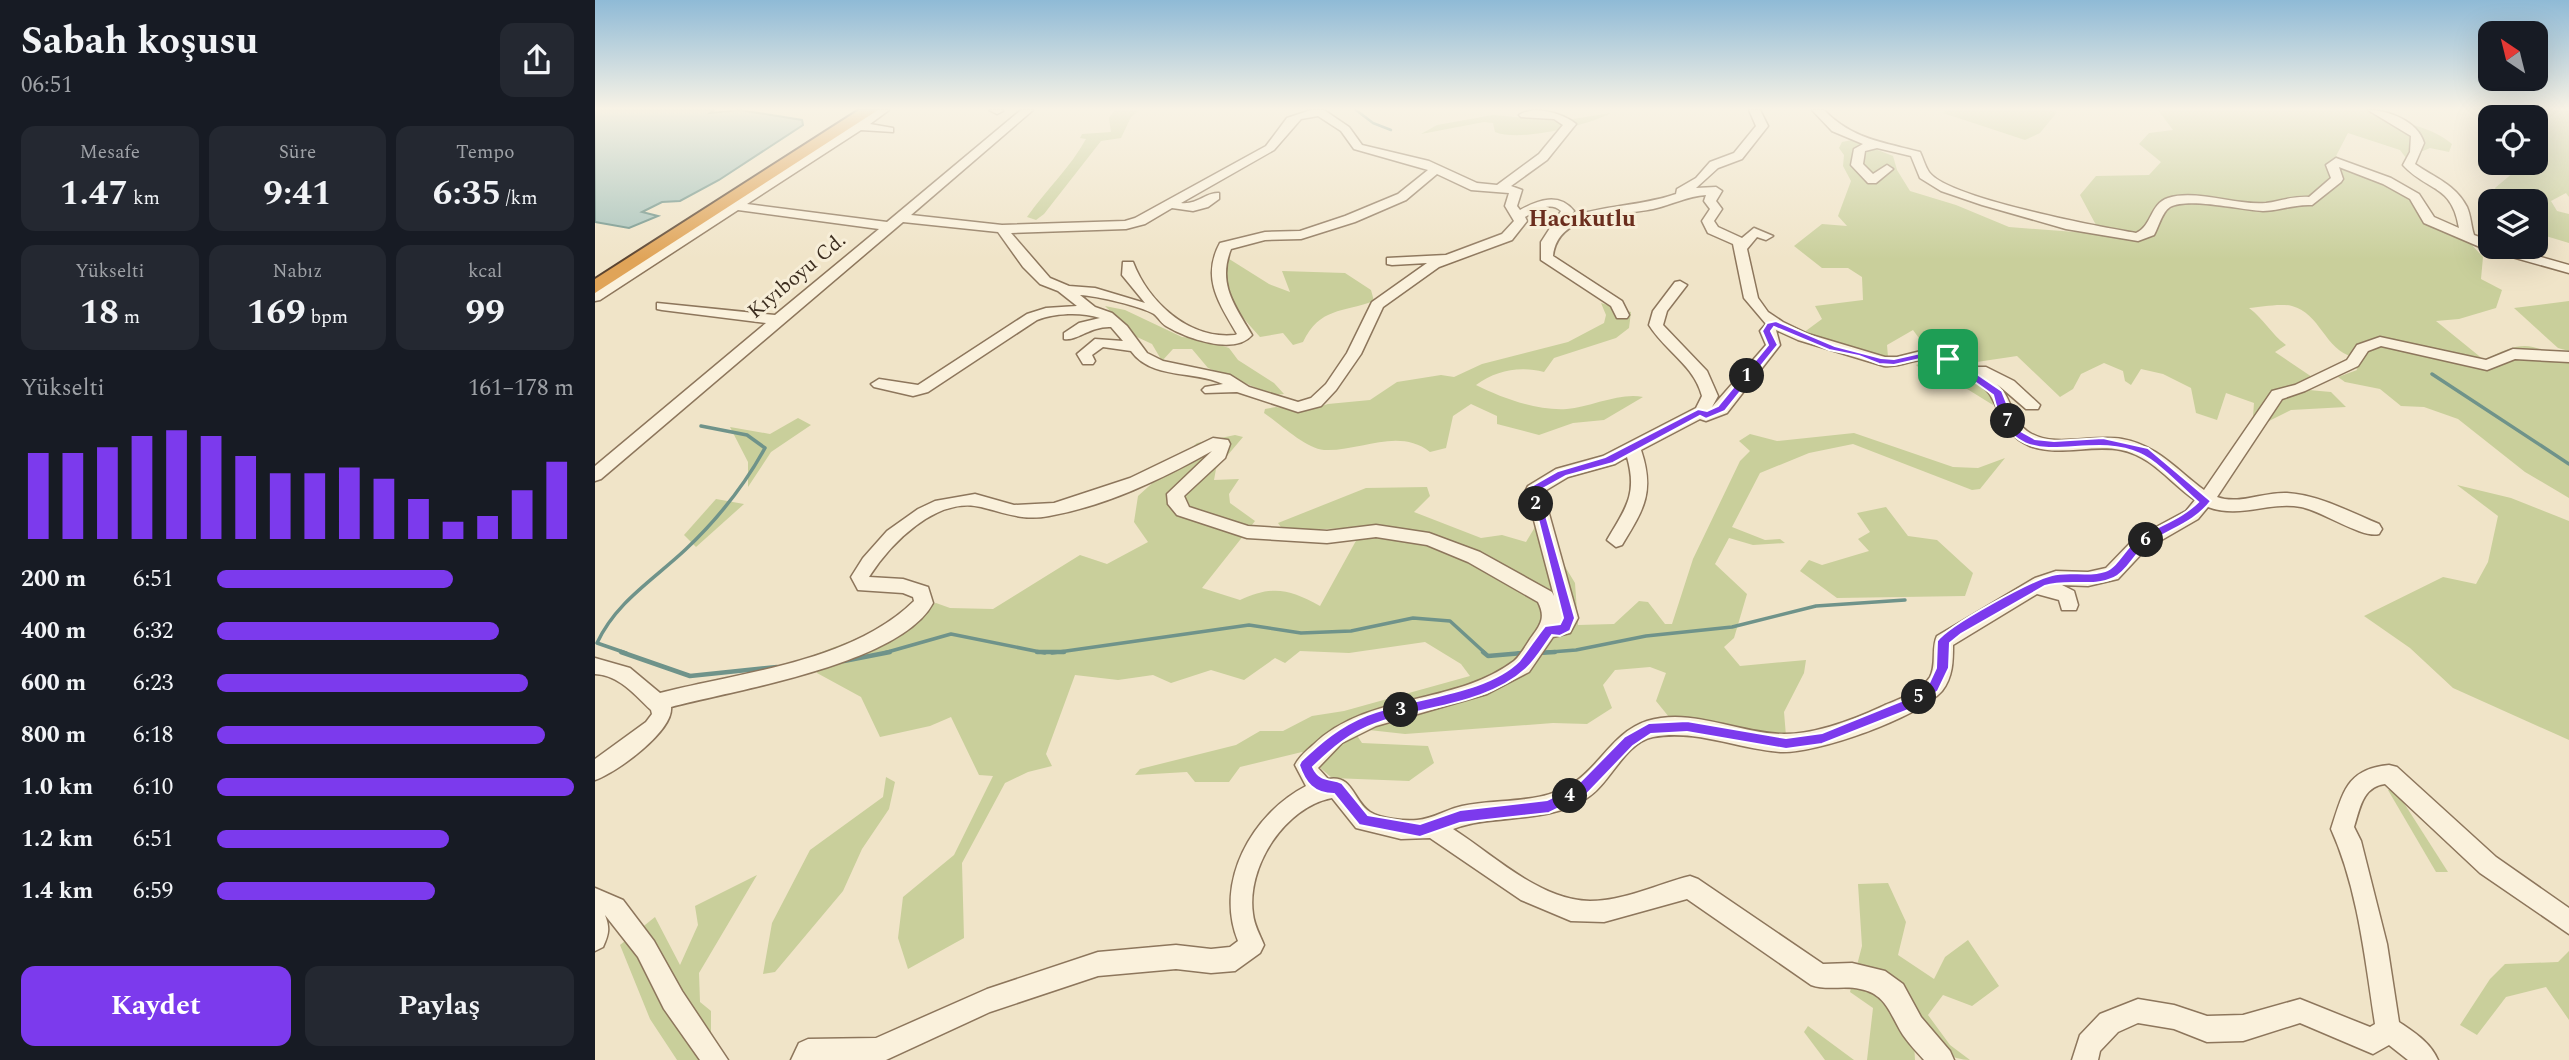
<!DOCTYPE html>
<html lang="tr">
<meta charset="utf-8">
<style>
body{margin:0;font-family:Spectral,serif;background:#242831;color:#f1f3f6;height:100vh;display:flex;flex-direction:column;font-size:26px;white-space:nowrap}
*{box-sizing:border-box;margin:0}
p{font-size:23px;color:#9ea1a6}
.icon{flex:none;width:38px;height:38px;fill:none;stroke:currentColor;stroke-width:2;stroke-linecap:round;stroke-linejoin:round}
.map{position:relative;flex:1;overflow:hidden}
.sheet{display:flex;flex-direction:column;background:#171b24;width:595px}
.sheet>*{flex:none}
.needle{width:46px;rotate:325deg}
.buttons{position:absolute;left:1883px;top:21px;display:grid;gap:14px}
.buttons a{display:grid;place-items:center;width:70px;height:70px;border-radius:14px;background:#171b24;box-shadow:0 7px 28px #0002;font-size:35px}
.pin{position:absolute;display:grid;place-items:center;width:60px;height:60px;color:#fff;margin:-30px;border-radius:14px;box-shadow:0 4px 10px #0006}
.km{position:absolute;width:35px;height:35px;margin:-18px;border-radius:50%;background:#222;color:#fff;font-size:19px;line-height:35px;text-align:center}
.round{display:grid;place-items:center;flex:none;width:74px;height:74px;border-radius:14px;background:#242831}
.overview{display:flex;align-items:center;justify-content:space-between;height:119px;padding:0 21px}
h1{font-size:38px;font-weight:700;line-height:52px}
.stats{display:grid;grid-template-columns:repeat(3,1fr);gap:10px;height:119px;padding:7px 21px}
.stats div{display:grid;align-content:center;border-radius:14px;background:#242831;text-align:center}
.stats b{font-size:35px;font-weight:700}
.stats small{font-size:19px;font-weight:400}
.stats p{font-size:19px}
.chart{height:196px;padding:14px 21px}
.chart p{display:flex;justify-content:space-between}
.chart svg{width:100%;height:126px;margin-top:7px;stroke:#7c3aed;stroke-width:6}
.action{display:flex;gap:14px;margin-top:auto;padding:14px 21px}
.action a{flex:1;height:80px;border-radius:14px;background:#7c3aed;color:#fff;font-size:28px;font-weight:700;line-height:80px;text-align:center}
.action a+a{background:#242831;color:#f1f3f6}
ul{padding:0 21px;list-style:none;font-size:23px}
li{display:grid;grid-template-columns:112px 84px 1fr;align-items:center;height:52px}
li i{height:18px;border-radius:9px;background:#7c3aed}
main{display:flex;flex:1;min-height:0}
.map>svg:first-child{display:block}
</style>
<main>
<section class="sheet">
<div class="overview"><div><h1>Sabah koşusu</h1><p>06:51</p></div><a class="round"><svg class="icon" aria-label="share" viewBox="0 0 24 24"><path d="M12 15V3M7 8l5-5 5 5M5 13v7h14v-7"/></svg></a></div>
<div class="stats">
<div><p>Mesafe</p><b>1.47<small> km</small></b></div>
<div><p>Süre</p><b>9:41</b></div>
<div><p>Tempo</p><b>6:35<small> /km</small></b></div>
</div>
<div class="stats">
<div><p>Yükselti</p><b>18<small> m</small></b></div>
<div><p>Nabız</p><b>169<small> bpm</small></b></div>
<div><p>kcal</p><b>99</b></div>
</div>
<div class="chart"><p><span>Yükselti</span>161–178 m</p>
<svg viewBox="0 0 160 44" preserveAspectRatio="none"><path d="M5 44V14M15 44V14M25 44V12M35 44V8M45 44V6M55 44V8M65 44V15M75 44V21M85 44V21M95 44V19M105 44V23M115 44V30M125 44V38M135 44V36M145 44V27M155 44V17"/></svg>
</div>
<ul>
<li><b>200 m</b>6:51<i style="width:66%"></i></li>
<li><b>400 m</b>6:32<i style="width:79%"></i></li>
<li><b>600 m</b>6:23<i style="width:87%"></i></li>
<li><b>800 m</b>6:18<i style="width:92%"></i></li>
<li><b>1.0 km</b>6:10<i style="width:100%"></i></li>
<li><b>1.2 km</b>6:51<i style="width:65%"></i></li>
<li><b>1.4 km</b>6:59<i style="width:61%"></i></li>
</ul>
<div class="action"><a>Kaydet</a><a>Paylaş</a></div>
</section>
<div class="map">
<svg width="1974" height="1060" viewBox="0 0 1974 1060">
<rect width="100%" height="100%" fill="#f0e4c8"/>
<g fill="#c9cf9b">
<path d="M520 110H545L536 117 526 138 506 141 449 214 441 220 432 217C451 190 475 168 491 139L485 138 487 134 516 132 514 118Z"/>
<polygon points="1351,110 1451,110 1462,112 1445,133 1430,140 1348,113"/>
<path d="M1563 110H1773C1802 124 1832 123 1857 144L1854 152 1835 148 1811 158 1805 150 1753 133 1741 156 1808 193 1818 204 1875 243 1888 257 1886 279 1907 290 1901 308 1864 319 1841 321 1889 360C1931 339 1934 343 1974 363V498L1930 472 1863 419 1829 407 1806 406 1785 389 1750 382 1743 377 1762 370 1758 357C1730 350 1725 313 1697 306 1685 303 1665 307 1654 308 1669 319 1676 334 1691 345L1680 352 1717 377 1714 390 1736 392 1751 407 1696 410 1670 423 1658 417 1659 403 1631 393 1622 420 1601 413 1596 388 1568 374 1546 369 1536 385 1530 381 1528 371 1509 363 1486 374 1478 389 1465 397 1422 356 1375 363 1355 352 1329 345 1318 330 1292 345 1293 357 1238 345 1208 333 1227 319 1220 306 1268 300 1267 277 1253 268H1227L1199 246 1227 224 1252 226 1243 216 1256 181 1248 166 1249 155 1244 148 1247 142 1257 140 1298 156 1302 170 1315 191 1361 205 1414 227 1494 233 1501 225 1485 195 1501 176 1554 175 1566 162 1544 144 1554 133 1578 130Z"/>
<polygon points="1936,110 1974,110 1974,197 1971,193 1956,201 1962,211 1974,214 1974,243 1941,233 1941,201 1904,201 1900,188 1919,172 1922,165 1918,163 1941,163 1941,128 1954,124 1941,119"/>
<path d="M1016 113C991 126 925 142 900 132L898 123 889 122 826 134 842 125 898 115 965 121Z"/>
<path d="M631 257 674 284 695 292 687 271 750 273 776 290 779 301C747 313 725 307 708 342L698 345 688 333 665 337C643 312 622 292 631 257Z"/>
<polygon points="1974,301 1974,351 1963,348 1919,308"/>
<path d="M1006 303 1036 312 1034 328 1021 338 959 358 949 372C924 366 902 370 881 385 907 398 942 411 972 409 995 407 1026 392 1048 397L1009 420 978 423 944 435 902 424V416L876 404 858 416 851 448 835 452C803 427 765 452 729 450 711 449 684 423 669 413L670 409 681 407 710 411 733 404 775 400 802 382 846 375 859 377 887 364 973 342 1009 323 1011 315Z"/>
<polygon points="510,306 530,310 587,337 606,339 634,348 643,360 679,383 689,394 679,395 613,368 597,349 578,349 567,361 557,344 542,337"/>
<path d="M1336 359C1356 363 1399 380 1398 405L1356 379 1333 376 1321 365Z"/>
<polygon points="203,418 216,425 176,452 153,487 153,462 135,427 175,434"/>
<path d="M1259 433 1358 467 1383 468 1410 458 1385 489 1377 490 1258 444 1214 453 1165 473 1137 527 1170 540 1185 539 1190 543 1158 545 1134 538 1120 564 1152 594 1139 638 1129 647 1145 666 1211 660 1209 673 1189 712 1191 736 1125 729 1074 717 1061 701 1071 673 1055 667 1020 670 1008 685 1017 708 992 724 958 723 810 734 774 730 761 734 767 743 833 746 839 763 814 781 737 778 707 752 645 767 634 782H600L592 772 540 775 545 769 641 745 665 731H688L717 716 749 711 875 676 866 664 830 642 754 653 705 651 690 663 680 658 649 680 616 670 576 683 558 675 523 680 480 675 451 754 457 766 433 772 410 783 367 863 369 938 313 969 303 938 308 897 359 855 398 776 384 775 356 717 335 726 285 737 266 697 222 673 216 656 271 635 312 612 341 603 355 608 398 609 485 555 512 564 553 542 539 522 543 496 602 443 640 435 648 437 621 469 619 480 644 479 634 494 635 503 660 521 607 588 645 600C677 585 695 589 725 606L768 528 688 530 683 523 771 488 832 487 835 496 819 512 886 538 907 535 931 542 943 522 980 583 983 625 1019 624 1044 601 1053 602 1070 624H1077L1098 559 1145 461 1155 451 1144 441 1155 434 1182 441Z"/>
<polygon points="1862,485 1916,498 1974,521 1974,740 1858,688 1815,648 1769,616 1848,577 1881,584 1893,562 1903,516"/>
<polygon points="121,499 149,504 101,547 89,535"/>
<polygon points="1291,507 1313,536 1342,540 1378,573 1370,596 1242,598 1205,571 1214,560 1227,565 1274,551 1263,539 1275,532 1262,513"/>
<polygon points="291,777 300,782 294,809 267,849 248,891 180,972 168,974 177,923 215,850 288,797"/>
<polygon points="1800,789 1853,872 1841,872 1793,790"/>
<polygon points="162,875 104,973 105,1002 116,1011 116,1060 82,1060 55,1019 25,945 60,917 85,965 103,925 100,906"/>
<path d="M1293 883 1311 922 1303 955 1339 979 1350 957 1373 940 1404 986 1377 1006 1348 995 1333 1015 1355 1045 1375 1060C1358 1060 1338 1048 1319 1042L1320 1060H1272L1278 1008 1255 992 1267 946 1263 884Z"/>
<polygon points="1974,951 1974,1020 1951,987 1911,997 1882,1035 1865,1025 1895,979 1910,964 1963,962"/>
<polygon points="1213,1026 1259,1060 1230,1060 1209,1032"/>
</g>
<polygon fill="#a9c4bc" stroke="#6f938a" stroke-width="2" points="0,110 119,110 115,113 145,110 207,120 208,125 124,180 85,201 67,202 47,212 63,216 34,228 0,222"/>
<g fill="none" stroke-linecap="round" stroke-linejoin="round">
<polyline stroke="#6f938a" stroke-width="2.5" points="761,110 778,123 796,130"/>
<g stroke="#6f938a" stroke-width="3.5">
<polyline points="1837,374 1974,464"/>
<path d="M31 653 2 643C21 602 58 580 90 550 122 520 149 486 170 448L152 435 106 426"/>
<polyline points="289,653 356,634 450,653"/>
<polyline points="457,653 654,625 706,633 756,631 818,618 855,621 890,653"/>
<polyline points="923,653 928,653"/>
<polyline points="943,653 981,650 1051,636 1137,627 1221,606 1310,600"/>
</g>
<g stroke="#6f938a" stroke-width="4.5">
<polyline points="26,652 95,676 182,667"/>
<polyline points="442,652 469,652"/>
<polyline points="888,652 893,656 928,653"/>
<polyline points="943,653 960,652"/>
<polyline points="249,661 295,652"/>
</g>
<defs>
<g id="minor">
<path d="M281 110H294L275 124 298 128V132L266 130 152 204 292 222 426 110H438L316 215 407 225 530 221 540 218 671 146 692 118 716 110H729L754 127 767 145 834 161 882 183 902 185 944 154 968 125 959 119 926 117 924 115C939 105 968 113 981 124L952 160 916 186 927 190 922 206 925 210C943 200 964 192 979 211L975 217C1010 205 1047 206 1081 194L1082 189 1101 178 1115 162 1139 153 1161 126 1154 110H1165L1173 126 1147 159 1123 168 1101 188 1121 187 1127 191 1121 201 1127 209 1119 221 1123 227 1147 238 1159 228 1178 236 1171 240 1162 237 1152 249 1163 298 1173 312 1188 322 1213 334 1290 357H1302L1334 349 1352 352 1380 367H1391L1419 381 1445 405 1443 409H1431L1402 384C1418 398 1416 422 1435 433 1461 448 1497 434 1527 439 1562 445 1582 470 1609 490L1677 391 1700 385 1752 360 1762 345 1785 337 1891 360 1918 349 1974 352V362L1920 359 1892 370 1786 346 1773 351 1763 366 1710 391 1687 399 1622 497C1644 505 1668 492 1692 493 1724 495 1755 512 1784 524L1787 529 1784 534C1768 539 1727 511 1706 507 1674 501 1645 519 1613 507L1603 519 1551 549 1523 579 1493 586 1467 585 1479 591 1483 605 1481 610H1467L1464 600 1442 594 1358 645C1358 661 1358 677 1347 691 1323 718 1221 754 1185 752 1143 749 1101 729 1058 737 1029 743 1016 783 992 798 951 825 902 813 858 829 899 855 944 900 995 901 1029 901 1063 884 1095 876L1103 879 1228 964 1257 963 1290 971 1308 984 1326 1017 1355 1051 1359 1060H1329C1322 1052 1314 1044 1308 1035 1295 1015 1292 994 1265 989 1249 985 1232 991 1216 985L1092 899 1009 922 976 921 926 900 835 838 806 839 761 828 737 798C690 807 651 867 658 914 659 925 665 935 669 945L665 953 640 971 616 973 581 969 503 976 395 1012 291 1060H196L204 1043 213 1039 281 1038 392 989 503 952 581 945 616 949 635 947 643 941C619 882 657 814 711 786L700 765C704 757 711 751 718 745 773 692 859 706 919 661 926 655 932 643 938 635 947 623 950 616 943 602L873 562 832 545 781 537 732 543 652 538 582 515 573 504 572 494 617 451C567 479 511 506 454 516 428 521 410 513 386 507 341 496 295 544 274 577L308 579 333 587 338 603C306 664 140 690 76 707 79 731 21 773 0 780V759L51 722 57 714 56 710C40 695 24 675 0 674V658L35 668 65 693C147 672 257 662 319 601L318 597 308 593 263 590 256 577 268 558 292 531 323 509 340 501 380 494 419 505 459 503 535 478 618 438 633 440 635 444 630 458 589 496 594 507 653 526 732 531 781 525 834 533 885 552 957 592 959 596 931 490 933 486 961 469 1008 456 1101 408 1107 396C1099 365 1070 351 1054 325L1058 311 1080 282 1085 281 1092 285 1072 311 1068 325 1112 371 1123 396 1117 407 1171 345 1165 331 1171 324 1149 298 1138 244 1113 233 1107 221 1115 209 1109 201 1111 195C1093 196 1076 205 1058 209 1025 216 963 211 958 256L1027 301 1034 315 1032 318H1022L1016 306 946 260V242L966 211C955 201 942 210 930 217L932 221 917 240 844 267 788 307 766 354 741 390 726 406 703 412 642 392 610 393 607 390 610 387 628 384C599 370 557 380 536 351L508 347 497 355 500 361 498 364H488L482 354 500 339 528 341 516 327C495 326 483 341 469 339V333L484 323 505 318C486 312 461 313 442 320L333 392 318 396 279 387 276 384 284 379 323 385 432 314 451 308 482 306 463 291 445 284 428 267 403 232 308 222 6 479 0 481V466L171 323 67 310 62 309V303L180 315 284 229 143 210 5 300 0 301V291ZM723 116 746 131 759 149 833 170 803 194 750 216 705 231 670 232 625 243C606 278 624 303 642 334L640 335C593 340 553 301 538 262H528L527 275 550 303 500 288 474 286 455 278 416 233 531 229 550 224 577 208 598 211 613 207 624 199V193C611 192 602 205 586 203L679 150 706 119ZM842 174 876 190 914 193 910 206 919 221 907 234 851 255 792 258V264L797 265 832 263 777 302 752 353 731 384 716 398 703 402 654 387 635 375 568 361 552 353 532 326 517 313 500 307 485 295C502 296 545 306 559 314 563 317 566 323 571 326 591 338 639 356 657 335 640 306 622 284 636 249L670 240 706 239 760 222 811 200ZM1181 330 1203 340 1289 366C1307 368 1323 356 1341 359 1355 361 1391 385 1397 398 1408 419 1411 436 1435 446 1464 457 1496 444 1526 450 1557 456 1575 483 1600 500L1591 511 1539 539 1511 568 1493 572 1461 571 1440 578 1342 636C1336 648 1342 664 1335 677 1326 691 1305 699 1290 705 1260 719 1223 734 1189 734 1144 734 1097 707 1052 721 1019 732 1007 763 980 782 948 805 904 798 867 806 852 809 838 819 822 820 810 821 786 819 775 812 758 801 758 774 733 779L723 768 747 743 781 726 892 694 934 672 958 637 975 633 983 618 948 492 973 477 1020 464 1032 457C1043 495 1030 509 1012 540L1021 547 1027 545C1049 509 1060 492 1046 450L1105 419 1111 421 1132 413 1185 345Z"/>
<polygon points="394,110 407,110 408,111 402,114"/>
<path d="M1217 110H1229C1257 139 1287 142 1325 152 1328 158 1330 166 1334 172 1352 198 1505 227 1541 233 1557 226 1555 204 1573 198 1601 189 1643 206 1671 203 1686 201 1698 196 1714 197L1736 178 1731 165 1741 158 1796 178 1824 194 1839 217 1864 228C1857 184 1833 192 1808 165L1815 152 1816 136 1773 110C1793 110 1823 121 1829 143L1820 164C1840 178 1860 184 1872 207 1876 216 1876 226 1879 235L1895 241V247H1911L1974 265V273L1892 250 1829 223 1815 199 1788 184 1744 167 1748 179 1746 182 1717 205C1698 204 1685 211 1668 211 1646 210 1594 197 1575 207 1567 212 1564 226 1559 235L1543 241 1471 229 1387 205 1346 191 1325 178 1316 156 1282 148 1270 151 1268 164 1278 174 1292 165 1298 169 1281 183H1273L1256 165 1259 149 1268 144 1237 131Z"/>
<path d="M1794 765 1802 767 1901 857 1974 908V934L1885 873 1790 784C1767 787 1765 809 1759 827L1766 841 1792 944 1804 1022C1820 1033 1835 1042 1843 1060H1813L1794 1045 1778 1054 1705 1023 1648 1041 1612 1042 1579 1029 1543 1023 1523 1032 1505 1051 1503 1060H1477L1485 1035 1505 1014 1543 999 1579 1005 1612 1016 1648 1015 1705 999 1775 1027 1780 1024C1770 959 1763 889 1736 829 1748 793 1751 769 1794 765Z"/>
<path d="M0 888 28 900 59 941 87 991 133 1060H105L69 1009 43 957 10 915C15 928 14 934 8 947L0 951Z"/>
</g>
<polygon id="highway" points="264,110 283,110 0,293 0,279"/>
</defs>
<use href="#minor" stroke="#8d765c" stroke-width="3"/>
<use href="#highway" stroke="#5b4430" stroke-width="4"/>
<use href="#minor" fill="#faf1dc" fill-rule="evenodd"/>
<use href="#highway" fill="#e0a458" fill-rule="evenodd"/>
</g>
<linearGradient id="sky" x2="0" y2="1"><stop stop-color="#8fbad6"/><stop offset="0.42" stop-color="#f8f3e6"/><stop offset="1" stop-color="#f8f3e6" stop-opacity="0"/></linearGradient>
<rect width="1974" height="259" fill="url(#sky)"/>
<path fill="#7c3aed" stroke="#fff" stroke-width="2" fill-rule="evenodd" d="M1181 321 1240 346 1286 358 1299 359 1339 350 1357 357 1407 391 1422 429 1440 439 1459 441 1508 438 1553 448 1616 501C1599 524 1571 530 1549 547 1539 555 1532 572 1519 578 1498 588 1472 579 1450 586L1366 634 1355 643 1354 668 1343 691 1321 707 1227 744 1191 749 1092 732 1056 734 1038 746 991 795 954 813 865 823 825 837 764 825 739 794C719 794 710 783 704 765L706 761C727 741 745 726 772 715 816 697 890 695 924 661 933 650 941 637 950 626L965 624 968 618 935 487 963 471 1010 457 1103 409 1112 411 1123 406 1173 345 1167 331 1172 323ZM1179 327 1234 350 1264 356 1284 364 1299 365 1338 356 1350 361 1398 395C1419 485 1488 427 1545 454 1563 462 1587 488 1603 502 1585 520 1560 526 1540 541 1530 549 1522 567 1510 571 1493 577 1474 570 1457 575 1437 580 1353 625 1342 641L1341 668 1334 683 1311 699 1227 733 1191 738 1092 721 1054 723 1029 737 981 786 952 800 865 810 825 824 773 815 747 783C735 778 725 782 718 767 737 749 755 733 780 724 827 706 892 705 931 669 941 660 949 646 957 635L965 636 975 631 980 618 944 491 971 476 1018 463 1105 416 1111 419 1130 411 1183 345 1176 331Z"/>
<g text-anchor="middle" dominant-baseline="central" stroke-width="6" stroke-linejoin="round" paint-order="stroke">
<g font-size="21" fill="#3d2e20" stroke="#f7eed8">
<text transform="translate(202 276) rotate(-40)">Kıyıboyu Cd.</text>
</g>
<g font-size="23" font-weight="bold" fill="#6b2e1e" stroke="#f7eed8">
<text x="987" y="219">Hacıkutlu</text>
</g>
</g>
</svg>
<div class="buttons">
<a><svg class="needle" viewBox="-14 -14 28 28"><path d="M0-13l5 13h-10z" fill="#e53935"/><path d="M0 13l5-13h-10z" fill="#9ea1a6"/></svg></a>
<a><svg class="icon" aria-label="locate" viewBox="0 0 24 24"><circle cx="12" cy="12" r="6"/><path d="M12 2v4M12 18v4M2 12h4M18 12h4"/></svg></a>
<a><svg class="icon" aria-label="layers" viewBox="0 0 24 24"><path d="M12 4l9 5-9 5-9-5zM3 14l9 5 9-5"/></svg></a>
</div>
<div class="pin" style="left:1353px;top:359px;background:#1e9e55"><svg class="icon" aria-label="arrive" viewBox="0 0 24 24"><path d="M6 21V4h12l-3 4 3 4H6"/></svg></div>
<b class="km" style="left:1152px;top:376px">1</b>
<b class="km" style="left:941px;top:504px">2</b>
<b class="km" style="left:806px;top:710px">3</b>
<b class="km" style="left:975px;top:796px">4</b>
<b class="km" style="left:1324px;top:697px">5</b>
<b class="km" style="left:1551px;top:540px">6</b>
<b class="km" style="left:1413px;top:421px">7</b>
</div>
</main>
